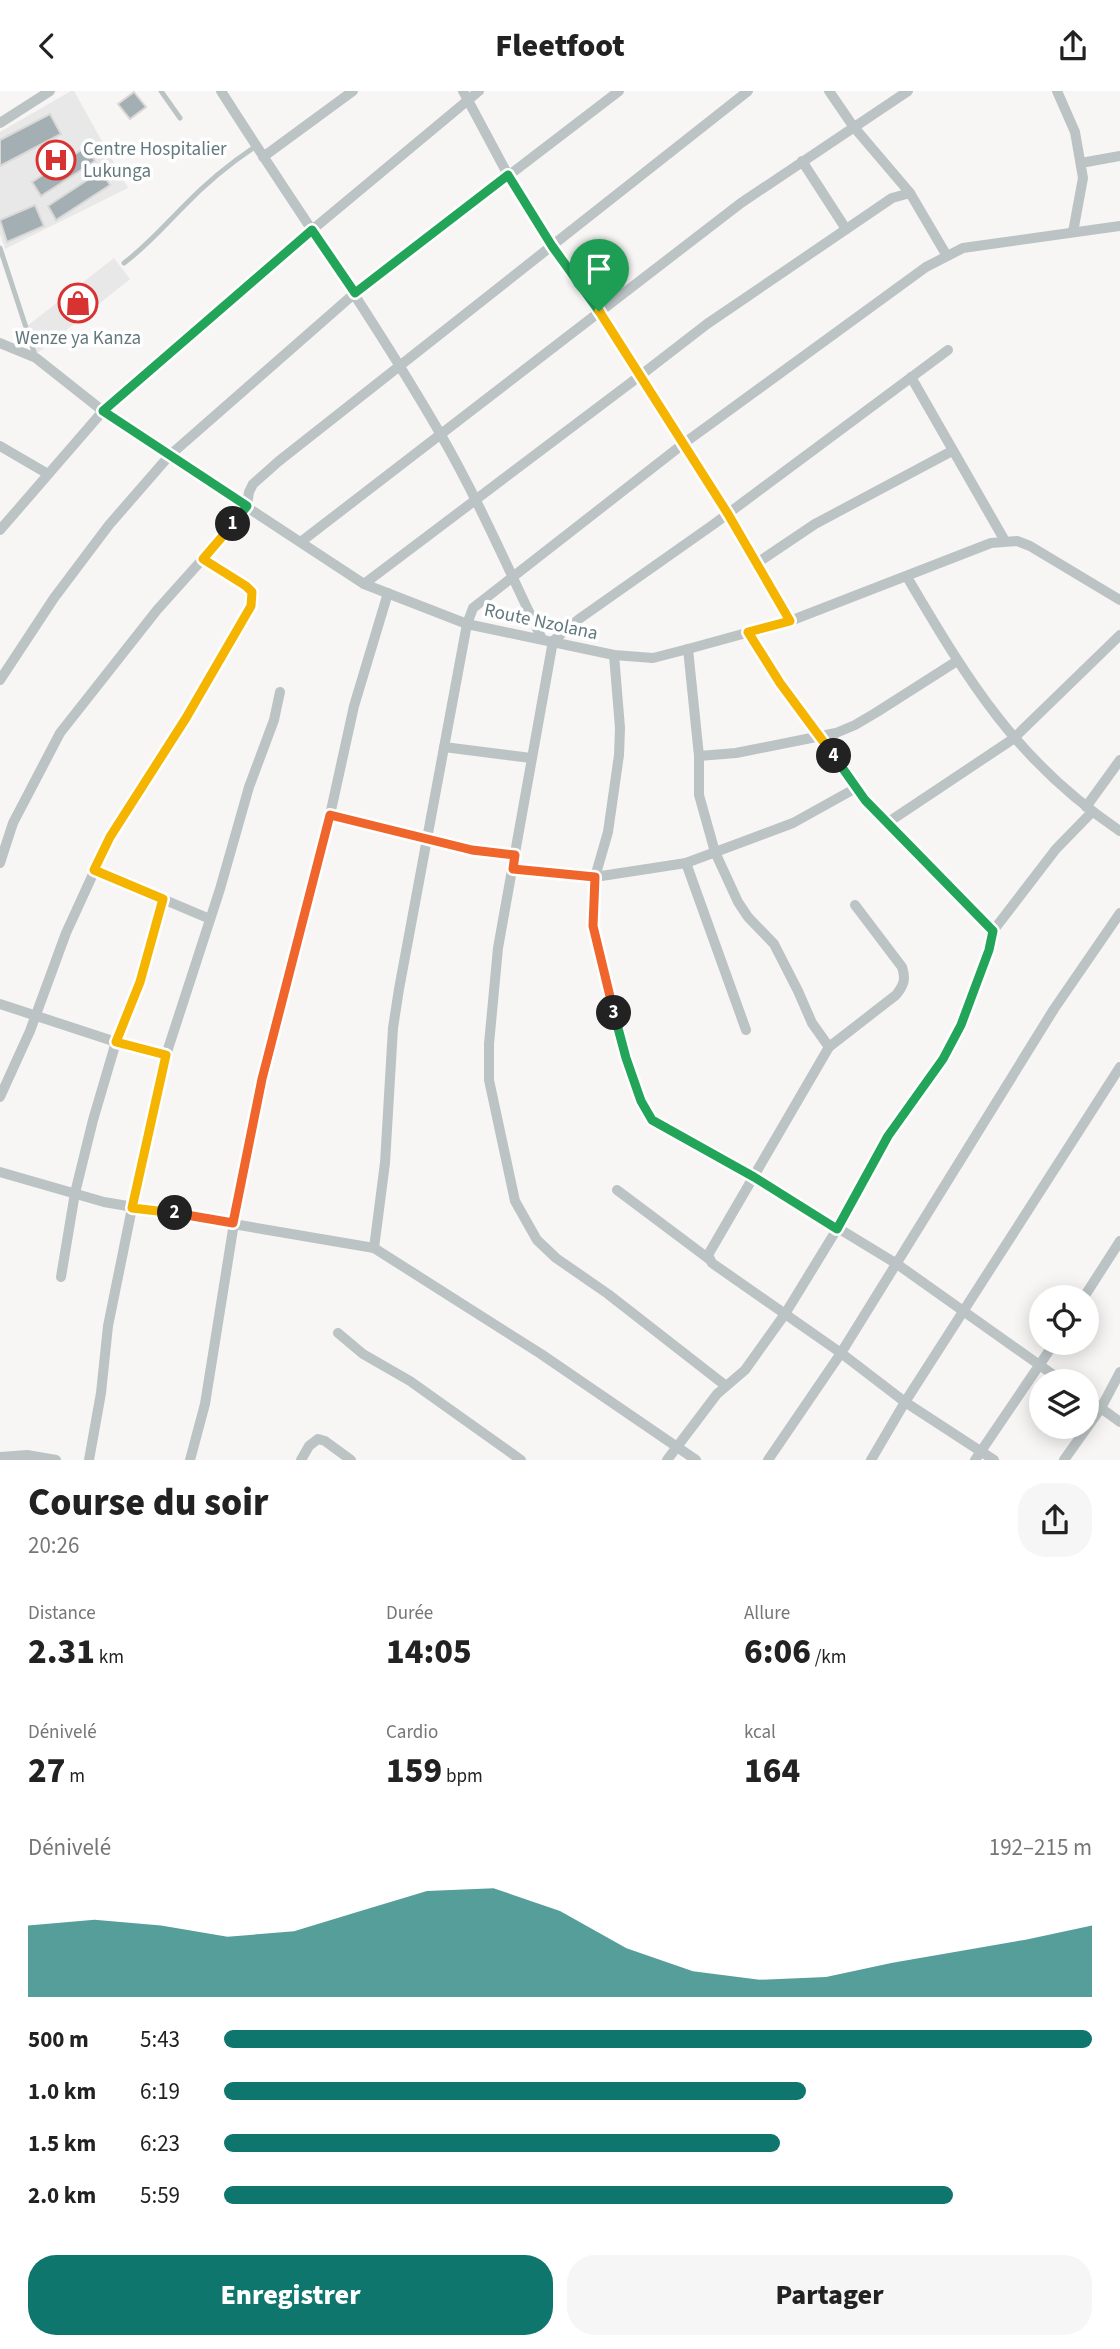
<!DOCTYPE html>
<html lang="fr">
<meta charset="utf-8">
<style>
body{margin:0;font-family:"Source Sans 3",sans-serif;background:#f6f6f6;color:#222;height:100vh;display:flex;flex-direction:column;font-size:26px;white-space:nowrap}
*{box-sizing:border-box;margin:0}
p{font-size:23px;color:#767676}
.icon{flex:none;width:38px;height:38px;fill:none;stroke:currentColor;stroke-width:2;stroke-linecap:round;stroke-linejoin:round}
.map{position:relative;height:1369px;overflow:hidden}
.drawer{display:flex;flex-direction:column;background:#fff;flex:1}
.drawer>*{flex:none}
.fabs{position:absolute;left:1029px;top:1194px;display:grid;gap:14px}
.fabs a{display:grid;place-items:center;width:70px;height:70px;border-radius:50%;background:#fff;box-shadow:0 4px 18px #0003;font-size:35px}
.pin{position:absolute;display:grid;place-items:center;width:60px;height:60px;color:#fff;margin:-72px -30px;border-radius:50% 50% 50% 0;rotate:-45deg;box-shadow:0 0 7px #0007}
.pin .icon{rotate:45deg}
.km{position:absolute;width:35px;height:35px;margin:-18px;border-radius:50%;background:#222;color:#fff;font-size:19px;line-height:35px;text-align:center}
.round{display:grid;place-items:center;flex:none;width:74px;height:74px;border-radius:28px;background:#f6f6f6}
.head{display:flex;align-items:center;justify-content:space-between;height:119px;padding:0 28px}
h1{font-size:38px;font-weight:800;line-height:52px}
.figures{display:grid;grid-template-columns:repeat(3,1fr);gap:10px;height:119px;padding:7px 28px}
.figures div{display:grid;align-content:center}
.figures b{font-size:35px;font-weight:800}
.figures small{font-size:19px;font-weight:400}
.figures p{font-size:19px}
.chart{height:196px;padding:14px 28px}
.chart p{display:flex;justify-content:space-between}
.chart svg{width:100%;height:126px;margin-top:7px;fill:#0f766e;opacity:.7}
.primary-button{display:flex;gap:14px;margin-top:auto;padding:14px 28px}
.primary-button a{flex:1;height:80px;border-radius:28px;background:#0f766e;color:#fff;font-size:28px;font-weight:800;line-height:80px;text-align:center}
.primary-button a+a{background:#f6f6f6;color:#222}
ul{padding:0 28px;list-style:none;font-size:23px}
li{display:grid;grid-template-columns:112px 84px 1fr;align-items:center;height:52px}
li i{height:18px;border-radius:9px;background:#0f766e}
header{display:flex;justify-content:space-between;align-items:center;height:91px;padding:0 28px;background:#fff;font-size:32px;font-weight:800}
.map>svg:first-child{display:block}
</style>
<header><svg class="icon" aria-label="back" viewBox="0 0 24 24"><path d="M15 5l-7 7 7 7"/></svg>Fleetfoot<svg class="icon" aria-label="share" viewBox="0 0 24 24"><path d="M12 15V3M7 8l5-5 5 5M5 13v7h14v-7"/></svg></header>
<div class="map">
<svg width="1120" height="1369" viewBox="0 0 1120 1369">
<rect width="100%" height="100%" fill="#f7f6f4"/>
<g fill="#e8e8e8">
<polygon points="71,0 74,0 128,97 5,158 0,143 0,41"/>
<polygon points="114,167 130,188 35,264 26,236"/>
</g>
<g fill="#a3afb2" stroke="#d9d8d7" stroke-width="2">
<polygon points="134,1 146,16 130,28 118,13"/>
<polygon points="50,23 61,43 0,75 0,49"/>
<polygon points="86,56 95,70 41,105 32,91"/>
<polygon points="101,80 110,94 56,129 48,115"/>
<polygon points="35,114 44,135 7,151 0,129"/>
</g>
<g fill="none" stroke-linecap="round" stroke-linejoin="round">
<g stroke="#bcc3c4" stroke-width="5">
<polyline points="161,0 180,27"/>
<polyline points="0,157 36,267"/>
<path d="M124 172C147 155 164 135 184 115 206 92 229 73 256 55"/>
</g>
<g stroke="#bcc3c4" stroke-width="10">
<path d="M221 0C294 115 373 226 441 344 479 410 509 480 542 548"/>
<polyline points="463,0 508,84 552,155 641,284 728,423 790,530"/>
<polyline points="829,0 853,35 910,102 947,165"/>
<polyline points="1057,0 1075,41 1083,87 1073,141"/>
<polyline points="0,32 50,0"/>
<polyline points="263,66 353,0"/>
<polyline points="802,70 846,138"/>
<polyline points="1081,72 1120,65"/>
<polyline points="0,252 36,267 103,320 169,365 364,493 467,533 614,564 653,567 688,558 790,530 991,452 1017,450 1030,455 1120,509"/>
<polyline points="911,286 1005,450"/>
<polyline points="0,355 48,383"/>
<polyline points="0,439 103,320 312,139 479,0"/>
<polyline points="302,450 741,112 908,0"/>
<polyline points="757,472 815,433 952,360"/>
<path d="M907 486C969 591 1016 670 1120 740"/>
<polyline points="364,493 641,284 707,233 892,107 910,102"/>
<polyline points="748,541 780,592 865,710 993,840"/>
<polyline points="688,558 699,665 699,704 715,761 738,811 748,826 774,853 798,900 812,932 829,956"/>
<polyline points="614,564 620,637 619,664 608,741 595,786 593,835 618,942 645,1020 660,1035 754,1086 897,1173 1062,1290"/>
<polyline points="0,589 54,507 109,434 169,365 355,202 619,0"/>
<polyline points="444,656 531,667"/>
<polyline points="699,665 736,662 836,642 855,634 877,621 957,570"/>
<polyline points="1086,716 1120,669"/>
<polyline points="330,724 472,759 515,764"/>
<polyline points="887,732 1013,648 1120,544"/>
<polyline points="0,772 13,732 60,642 157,519 226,442 247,414 249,401 253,393 279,370 748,0"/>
<polyline points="686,772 746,939"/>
<polyline points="513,778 595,786 686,772 793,732 856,697"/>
<polyline points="94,779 210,828"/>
<path d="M855 814 902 876C906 888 904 894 896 904L829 956 708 1164 712 1172 841 1262 905 1311 994 1369"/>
<polyline points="0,913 116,951 166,964"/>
<polyline points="0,1006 30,940 66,842 110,746 186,627 251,515 252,501 246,495 203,468"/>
<polyline points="0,1081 104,1111 374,1157 541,1263 696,1369"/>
<polyline points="617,1099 709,1168"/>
<polyline points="374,1157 385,1072 393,937 399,898 467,533 473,517 683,353 926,176 963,157 1120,135"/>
<polyline points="61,1186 75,1102 93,1029 116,951 140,891 163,808"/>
<polyline points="1084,1206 1120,1150"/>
<polyline points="338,1242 363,1263 410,1290 521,1369"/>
<polyline points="726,1295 608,1203 556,1167 537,1149 515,1110 489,989 489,953 498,857 553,550 579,528 714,433 948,259"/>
<polyline points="1087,1307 1120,1331"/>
<polyline points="0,1366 27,1364 56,1369"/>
<polyline points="89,1369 101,1302 108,1235 132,1117 166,964 220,798 249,696 274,629 280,601"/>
<polyline points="190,1369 205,1313 234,1132 262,988 330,724 354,615 388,502"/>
<polyline points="301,1369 309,1355 318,1348 325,1350 351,1369"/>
<polyline points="667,1369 717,1303 745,1279 785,1223 837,1138 888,1045 943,968 962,934 989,859 993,840 1056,758 1092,721"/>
<polyline points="768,1369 841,1262 1054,918 1120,822"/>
<polyline points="871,1369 905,1311 1120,976"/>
<polyline points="975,1369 1055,1251"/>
<polyline points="1064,1369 1101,1317 1120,1281"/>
</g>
</g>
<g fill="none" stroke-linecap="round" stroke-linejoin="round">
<defs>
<polyline id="split-1" points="233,433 247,415 103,320 312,139 355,202 508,84 552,155 599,220"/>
<polyline id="split-2" points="175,1122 132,1117 166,964 116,951 140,891 163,808 94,779 110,746 186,627 251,515 252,501 246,495 203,468 233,433"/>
<polyline id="split-3" points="175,1122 233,1132 262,988 330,724 472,759 515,764 513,778 595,786 593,835 614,922"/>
<polyline id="split-4" points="614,922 626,967 641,1010 652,1029 754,1086 837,1138 888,1045 943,968 961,934 989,859 993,840 865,709 834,665"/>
<polyline id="split-5" points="599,220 728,423 790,530 748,541 780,592 834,665"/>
</defs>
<use href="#split-1" stroke="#fff" stroke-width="14"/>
<use href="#split-2" stroke="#fff" stroke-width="14"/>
<use href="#split-3" stroke="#fff" stroke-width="14"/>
<use href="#split-4" stroke="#fff" stroke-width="14"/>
<use href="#split-5" stroke="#fff" stroke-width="14"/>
<use href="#split-1" stroke="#22a559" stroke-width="9"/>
<use href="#split-2" stroke="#f5b400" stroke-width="9"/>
<use href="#split-3" stroke="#f0652b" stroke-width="9"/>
<use href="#split-4" stroke="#22a559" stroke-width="9"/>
<use href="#split-5" stroke="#f5b400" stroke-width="9"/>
</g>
<defs>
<symbol id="hospital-ring" viewBox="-11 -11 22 22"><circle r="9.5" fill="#fff" stroke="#d93232" stroke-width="1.5"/><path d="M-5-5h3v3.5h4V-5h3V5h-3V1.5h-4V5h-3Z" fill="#d93232"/></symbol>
<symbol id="shop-ring" viewBox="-11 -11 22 22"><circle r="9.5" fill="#fff" stroke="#d93232" stroke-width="1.5"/><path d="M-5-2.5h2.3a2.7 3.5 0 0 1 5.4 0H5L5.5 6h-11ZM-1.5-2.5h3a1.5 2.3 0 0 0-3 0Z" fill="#d93232"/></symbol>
</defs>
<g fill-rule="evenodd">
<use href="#hospital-ring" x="34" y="47" width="44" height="44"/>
<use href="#shop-ring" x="56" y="190" width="44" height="44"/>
</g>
<g text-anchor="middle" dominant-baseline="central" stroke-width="7" stroke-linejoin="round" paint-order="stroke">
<g font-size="19" fill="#64797e" stroke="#fff" text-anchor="start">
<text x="83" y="58">Centre Hospitalier<tspan x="83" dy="22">Lukunga</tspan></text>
<text x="78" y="247" text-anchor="middle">Wenze ya Kanza</text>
</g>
<g font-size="19" fill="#64797e" stroke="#fff">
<text transform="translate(541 531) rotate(12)">Route Nzolana</text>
</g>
</g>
</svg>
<div class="fabs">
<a><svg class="icon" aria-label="locate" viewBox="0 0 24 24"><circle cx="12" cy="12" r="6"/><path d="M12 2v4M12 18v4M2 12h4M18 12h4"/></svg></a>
<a><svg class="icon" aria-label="layers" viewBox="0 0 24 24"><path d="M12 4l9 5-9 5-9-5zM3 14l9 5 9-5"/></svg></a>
</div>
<div class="pin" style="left:599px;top:220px;background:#1e9e55"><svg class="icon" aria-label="arrive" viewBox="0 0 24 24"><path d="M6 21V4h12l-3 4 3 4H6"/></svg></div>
<b class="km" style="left:233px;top:433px">1</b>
<b class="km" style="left:175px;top:1122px">2</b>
<b class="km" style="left:614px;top:922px">3</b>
<b class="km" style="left:834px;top:665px">4</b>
</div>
<section class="drawer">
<div class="head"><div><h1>Course du soir</h1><p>20:26</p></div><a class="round"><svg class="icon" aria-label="share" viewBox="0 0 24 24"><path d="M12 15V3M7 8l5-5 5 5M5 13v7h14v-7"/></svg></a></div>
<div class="figures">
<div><p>Distance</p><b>2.31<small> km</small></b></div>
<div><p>Durée</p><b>14:05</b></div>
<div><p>Allure</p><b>6:06<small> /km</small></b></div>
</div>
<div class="figures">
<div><p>Dénivelé</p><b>27<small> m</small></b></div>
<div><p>Cardio</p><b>159<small> bpm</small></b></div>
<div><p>kcal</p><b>164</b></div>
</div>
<div class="chart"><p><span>Dénivelé</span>192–215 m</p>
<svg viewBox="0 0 160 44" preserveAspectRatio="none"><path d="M0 44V19L10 17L20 19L30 23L40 21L50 14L60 7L70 6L80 14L90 27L100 35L110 38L120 37L130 32L140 28L150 24L160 19V44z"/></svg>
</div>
<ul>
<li><b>500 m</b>5:43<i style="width:100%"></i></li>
<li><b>1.0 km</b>6:19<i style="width:67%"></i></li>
<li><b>1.5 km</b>6:23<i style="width:64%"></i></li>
<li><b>2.0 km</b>5:59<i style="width:84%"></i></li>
</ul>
<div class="primary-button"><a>Enregistrer</a><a>Partager</a></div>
</section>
